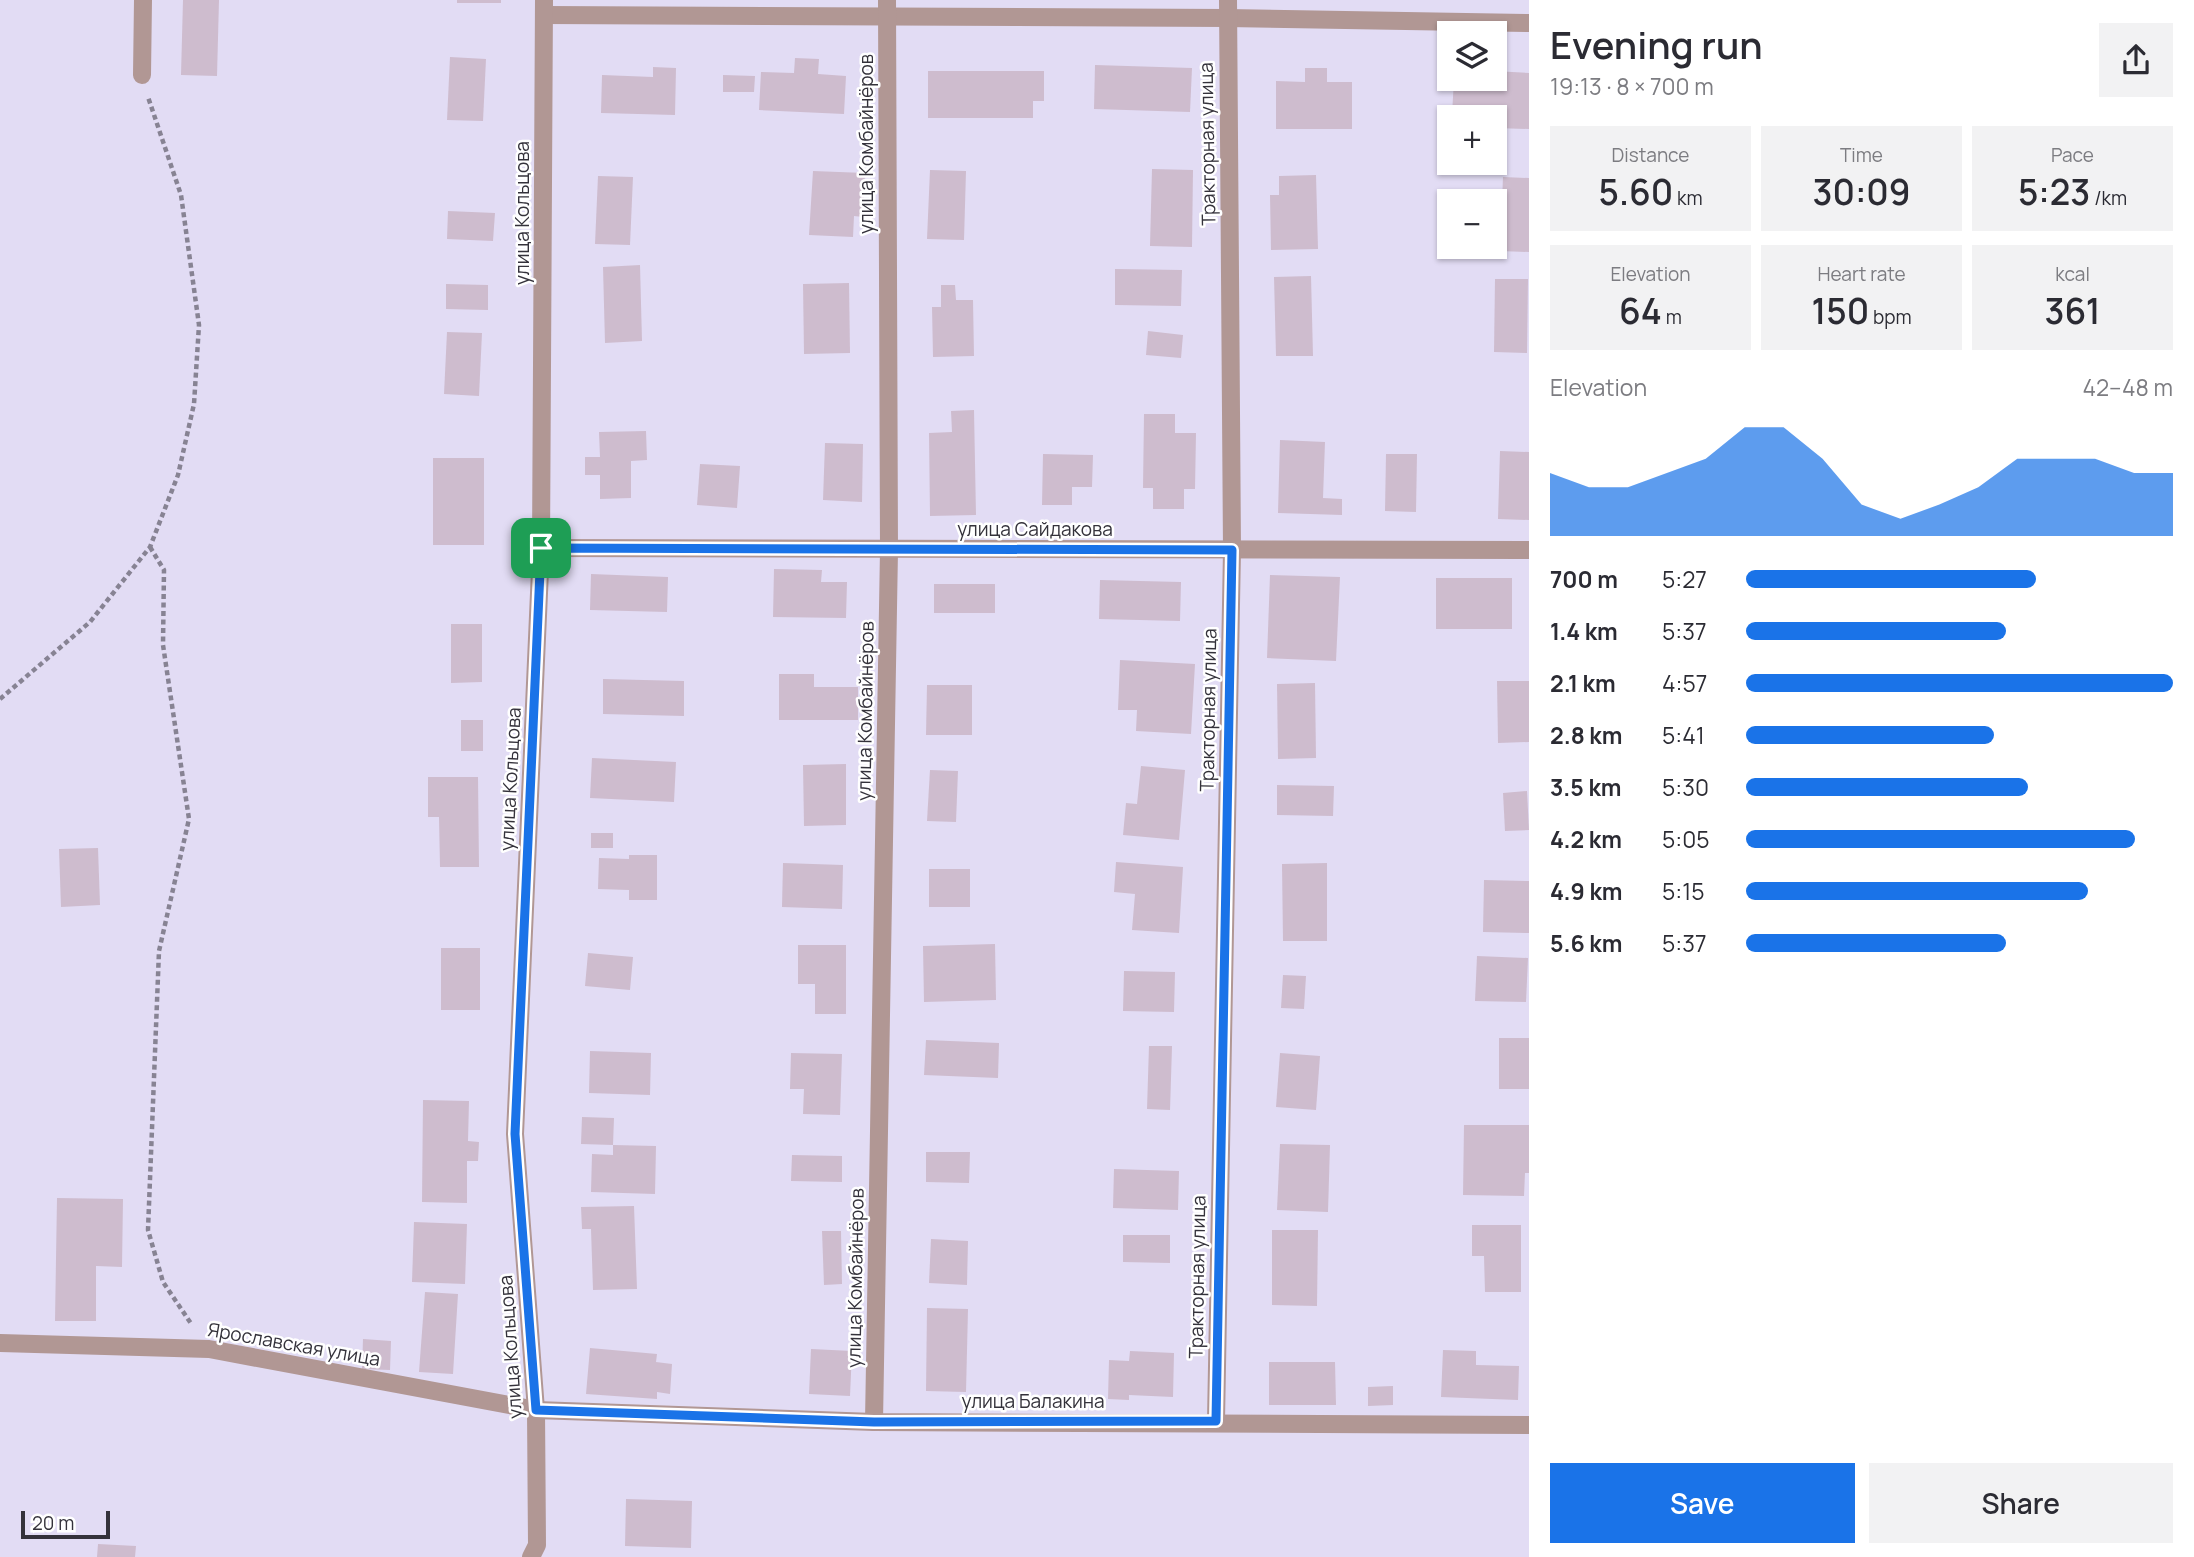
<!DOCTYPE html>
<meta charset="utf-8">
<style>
body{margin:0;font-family:Manrope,sans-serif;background:#f2f2f3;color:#2b2b33;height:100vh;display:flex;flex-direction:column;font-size:26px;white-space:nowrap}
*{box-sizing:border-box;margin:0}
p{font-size:23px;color:#7c7c81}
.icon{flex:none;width:38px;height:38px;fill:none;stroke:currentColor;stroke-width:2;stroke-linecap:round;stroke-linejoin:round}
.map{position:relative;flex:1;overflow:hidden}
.drawer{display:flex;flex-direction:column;background:#fff;width:665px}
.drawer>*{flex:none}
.buttons{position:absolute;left:1437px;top:21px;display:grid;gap:14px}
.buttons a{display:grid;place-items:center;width:70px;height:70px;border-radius:0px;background:#fff;box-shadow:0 2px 5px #0004;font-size:35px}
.scale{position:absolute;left:21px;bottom:18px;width:89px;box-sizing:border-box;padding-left:7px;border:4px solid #34323b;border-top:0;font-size:19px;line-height:24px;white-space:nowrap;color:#34323b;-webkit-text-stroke:5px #fff;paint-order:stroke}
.pin{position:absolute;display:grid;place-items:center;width:60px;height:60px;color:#fff;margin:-30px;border-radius:14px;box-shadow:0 4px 10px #0006}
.round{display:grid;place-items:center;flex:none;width:74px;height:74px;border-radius:0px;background:#f2f2f3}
.overview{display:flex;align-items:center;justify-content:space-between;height:119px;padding:0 21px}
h1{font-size:38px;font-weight:600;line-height:52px}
.metrics{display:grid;grid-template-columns:repeat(3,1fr);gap:10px;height:119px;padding:7px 21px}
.metrics div{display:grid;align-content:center;border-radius:0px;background:#f2f2f3;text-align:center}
.metrics b{font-size:35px;font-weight:600}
.metrics small{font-size:19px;font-weight:400}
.metrics p{font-size:19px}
.chart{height:196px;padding:14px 21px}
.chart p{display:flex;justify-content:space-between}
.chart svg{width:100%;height:126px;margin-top:7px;fill:#1a73e8;opacity:.7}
.action{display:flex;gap:14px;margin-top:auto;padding:14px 21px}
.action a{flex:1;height:80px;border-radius:0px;background:#1a73e8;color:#fff;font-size:28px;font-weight:600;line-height:80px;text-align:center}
.action a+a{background:#f2f2f3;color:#2b2b33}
ul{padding:0 21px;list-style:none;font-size:23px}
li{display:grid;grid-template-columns:112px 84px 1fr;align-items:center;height:52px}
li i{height:18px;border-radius:9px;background:#1a73e8}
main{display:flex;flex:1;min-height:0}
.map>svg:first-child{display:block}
</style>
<main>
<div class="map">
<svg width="1529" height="1557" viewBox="0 0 1529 1557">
<rect width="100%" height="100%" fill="#e2dcf4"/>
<g fill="#cebcce">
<polygon points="183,0 219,0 217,76 181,75"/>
<rect x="457" y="0" width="44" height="3"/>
<polygon points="450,57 486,59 483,121 447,120"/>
<polygon points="795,58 819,59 818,74 846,76 844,114 759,110 761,72 794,73"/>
<polygon points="1095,65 1192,68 1190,112 1094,109"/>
<polygon points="653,67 676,68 675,115 601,113 602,75 653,77"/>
<polygon points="1305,68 1327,68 1327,82 1352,82 1352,129 1276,129 1276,81 1305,82"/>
<polygon points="928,71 1044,71 1044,101 1033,101 1033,118 928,118"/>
<polygon points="1494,71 1529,73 1529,129 1495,128 1495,117 1452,115 1454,79 1494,79"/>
<polygon points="723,75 755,76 754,92 723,92"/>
<polygon points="1152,169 1193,170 1192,247 1150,246"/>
<polygon points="930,170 966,171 964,240 927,239"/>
<polygon points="813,171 865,173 863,217 854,216 853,237 809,235"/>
<polygon points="1316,175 1318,249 1271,250 1270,195 1279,195 1279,176"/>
<polygon points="598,176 633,177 630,245 595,244"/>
<polygon points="1503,177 1529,178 1529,252 1500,251"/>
<polygon points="448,211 495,213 493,241 447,239"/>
<polygon points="640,265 642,341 605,343 603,267"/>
<polygon points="1115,269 1182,270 1181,306 1115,305"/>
<polygon points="1311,276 1313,356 1276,356 1274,277"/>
<polygon points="1495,279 1528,279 1527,353 1494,352"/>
<polygon points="849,283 850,353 804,354 803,284"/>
<polygon points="446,284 488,285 488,310 446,309"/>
<polygon points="941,285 955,285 956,300 973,300 974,356 933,357 932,307 941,307"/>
<polygon points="1148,331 1183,335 1181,358 1146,355"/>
<polygon points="447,332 482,333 479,396 444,394"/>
<polygon points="974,410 976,515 930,516 929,433 952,432 951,411"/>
<polygon points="1144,414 1175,414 1175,433 1196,433 1195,489 1184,489 1184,509 1153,509 1153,488 1143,488"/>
<polygon points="646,431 647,460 631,461 631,498 600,499 600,475 585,475 585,457 600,457 599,432"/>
<polygon points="1280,440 1325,442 1323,498 1342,499 1342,515 1278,513"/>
<polygon points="825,443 863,444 862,502 823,500"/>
<polygon points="1500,451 1529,452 1529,520 1498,519"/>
<polygon points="1043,454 1093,455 1092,487 1072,487 1072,505 1042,505"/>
<polygon points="1386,454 1417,454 1416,512 1385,511"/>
<rect x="433" y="458" width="51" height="87"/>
<polygon points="700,464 740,466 737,508 697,505"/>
<polygon points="774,569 822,570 821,582 847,582 846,618 773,617"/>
<polygon points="591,574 668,577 667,612 590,610"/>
<polygon points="1270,575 1340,577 1336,661 1267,658"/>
<rect x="1436" y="578" width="76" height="51"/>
<polygon points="1100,580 1181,582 1180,621 1099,619"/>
<rect x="934" y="584" width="61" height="29"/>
<polygon points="451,624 482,624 482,682 451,683"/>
<polygon points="1120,660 1195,664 1191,734 1136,731 1137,710 1118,710"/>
<polygon points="779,674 814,674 814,687 858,687 858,720 779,720"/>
<polygon points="603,679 684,681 684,716 603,714"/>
<polygon points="1497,681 1529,681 1529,742 1498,743"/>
<polygon points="1315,683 1316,758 1278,759 1277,684"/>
<polygon points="927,685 972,685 972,735 926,735"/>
<rect x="461" y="720" width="22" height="31"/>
<polygon points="592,758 676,762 674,802 590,798"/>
<polygon points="846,764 846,825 804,826 803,765"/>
<polygon points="1141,766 1185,770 1179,840 1123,835 1126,803 1137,804"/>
<polygon points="930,770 958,771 956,822 927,821"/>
<polygon points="428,777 478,777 479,867 440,867 439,817 428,817"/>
<polygon points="1277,785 1334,786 1333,816 1277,815"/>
<polygon points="1527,791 1529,830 1505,831 1503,793"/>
<rect x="591" y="833" width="22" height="15"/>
<polygon points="98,848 100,905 61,907 59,849"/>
<polygon points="629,855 657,855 657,900 629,900 629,890 598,889 599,858 629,859"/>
<polygon points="1116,862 1183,867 1179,933 1132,930 1135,894 1114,892"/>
<polygon points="783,863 843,865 842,909 782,907"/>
<polygon points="1327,863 1327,941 1283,941 1282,864"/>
<rect x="929" y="869" width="41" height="38"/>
<polygon points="1484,880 1529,881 1529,933 1483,932"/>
<polygon points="995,944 996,1000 924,1002 923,946"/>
<polygon points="798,945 846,945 846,1014 815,1014 815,984 798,984"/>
<rect x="441" y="948" width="39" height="62"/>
<polygon points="588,953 633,957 630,990 585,986"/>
<polygon points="1477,956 1528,958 1526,1002 1475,1001"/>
<polygon points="1124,971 1175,972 1174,1012 1123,1011"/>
<polygon points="1283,975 1306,976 1304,1009 1281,1008"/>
<rect x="1499" y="1038" width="30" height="51"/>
<polygon points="926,1040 999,1043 998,1078 924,1075"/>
<polygon points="1149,1046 1172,1046 1170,1110 1147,1109"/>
<polygon points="590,1051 651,1053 650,1095 589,1093"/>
<polygon points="791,1053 842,1054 840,1115 803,1114 804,1089 790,1089"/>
<polygon points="1280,1053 1320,1056 1316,1110 1276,1107"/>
<polygon points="423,1100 469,1101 468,1141 479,1142 478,1161 467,1161 467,1203 422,1202"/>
<polygon points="582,1117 614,1118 613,1145 656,1146 655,1194 591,1192 592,1154 613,1155 613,1145 581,1144"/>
<polygon points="1464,1125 1529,1125 1529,1173 1525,1173 1524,1196 1463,1195"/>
<polygon points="1280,1144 1330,1145 1328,1212 1277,1210"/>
<polygon points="926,1152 970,1152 969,1183 926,1182"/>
<polygon points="792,1155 842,1156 842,1182 791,1181"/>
<polygon points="1114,1169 1179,1171 1178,1210 1113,1208"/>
<polygon points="57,1198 123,1199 122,1267 96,1266 96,1321 55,1321"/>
<polygon points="634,1206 637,1289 593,1290 591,1229 582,1229 581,1207"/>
<polygon points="414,1222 467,1224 465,1284 412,1282"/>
<polygon points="1472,1225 1521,1225 1521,1292 1485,1292 1484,1256 1472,1256"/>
<polygon points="1272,1230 1318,1230 1317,1306 1272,1305"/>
<polygon points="822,1231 841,1231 842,1284 824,1285"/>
<polygon points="1123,1235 1170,1235 1170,1263 1123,1262"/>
<polygon points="931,1239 968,1241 967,1285 929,1283"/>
<polygon points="425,1292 458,1294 453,1374 419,1372"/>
<polygon points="927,1308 968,1309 966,1392 926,1391"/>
<polygon points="363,1339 391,1341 390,1370 362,1369"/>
<polygon points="590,1348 657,1354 656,1362 672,1364 670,1394 657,1392 657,1399 586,1394"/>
<polygon points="811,1349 852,1351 850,1396 809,1394"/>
<polygon points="1443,1350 1476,1351 1476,1365 1519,1366 1518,1400 1441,1397"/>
<polygon points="1130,1351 1174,1353 1173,1397 1129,1395 1129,1400 1108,1399 1109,1360 1129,1361"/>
<polygon points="1269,1362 1335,1362 1336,1405 1269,1405"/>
<polygon points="1393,1386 1393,1405 1368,1406 1368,1387"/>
<polygon points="626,1499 692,1501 691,1548 625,1546"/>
<polygon points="98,1544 136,1546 135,1557 97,1557"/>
</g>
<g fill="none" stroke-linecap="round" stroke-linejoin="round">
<g stroke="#878393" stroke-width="4.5" stroke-dasharray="5 3.5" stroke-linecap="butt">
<polyline points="150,547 164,570 163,645 189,819 159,951 148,1230 163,1282 192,1325"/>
<polyline points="0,699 90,622 150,547 178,475 194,404 199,325 181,195 148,97"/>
</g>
<g stroke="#b19794" stroke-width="18">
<polyline points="544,15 1227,18 1529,23"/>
<polyline points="142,75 143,0"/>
<polyline points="541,548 1529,550"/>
<polyline points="0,1343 209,1349 536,1410 874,1422 1529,1425"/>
<polyline points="1216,1421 1232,550 1228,0"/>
<polyline points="874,1422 889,550 887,0"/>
<polyline points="531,1557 537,1545 536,1410 515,1134 541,548 544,0"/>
</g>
</g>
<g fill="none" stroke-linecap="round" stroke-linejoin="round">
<defs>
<polygon id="route" points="541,548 1232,550 1216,1421 874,1422 536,1410 515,1134"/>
</defs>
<use href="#route" stroke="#fff" stroke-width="14"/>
<use href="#route" stroke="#1a73e8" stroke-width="9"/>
</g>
<g text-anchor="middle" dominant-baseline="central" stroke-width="5" stroke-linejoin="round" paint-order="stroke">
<g font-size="19" fill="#34323b" stroke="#fff">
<text transform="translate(866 144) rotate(-90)">улица Комбайнёров</text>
<text transform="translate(1207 144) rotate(-91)">Тракторная улица</text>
<text transform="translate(522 213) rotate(-90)">улица Кольцова</text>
<text x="1035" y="529">улица Сайдакова</text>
<text transform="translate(1208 710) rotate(-89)">Тракторная улица</text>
<text transform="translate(865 711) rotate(-89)">улица Комбайнёров</text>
<text transform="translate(510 779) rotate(-87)">улица Кольцова</text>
<text transform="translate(1197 1277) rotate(-89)">Тракторная улица</text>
<text transform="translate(855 1278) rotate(-89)">улица Комбайнёров</text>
<text transform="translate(294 1344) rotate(10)">Ярославская улица</text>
<text transform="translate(510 1347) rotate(-94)">улица Кольцова</text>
<text x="1033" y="1401">улица Балакина</text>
</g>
</g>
</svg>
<div class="buttons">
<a><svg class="icon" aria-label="layers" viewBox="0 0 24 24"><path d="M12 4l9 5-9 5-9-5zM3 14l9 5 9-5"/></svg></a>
<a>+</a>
<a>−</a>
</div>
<div class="scale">20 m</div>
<div class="pin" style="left:541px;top:548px;background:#1e9e55"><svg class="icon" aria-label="arrive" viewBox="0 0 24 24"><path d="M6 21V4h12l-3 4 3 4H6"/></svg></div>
</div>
<section class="drawer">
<div class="overview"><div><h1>Evening run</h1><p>19:13 · 8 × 700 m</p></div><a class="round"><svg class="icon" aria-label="share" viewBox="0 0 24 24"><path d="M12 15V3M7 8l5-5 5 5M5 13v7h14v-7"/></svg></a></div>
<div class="metrics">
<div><p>Distance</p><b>5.60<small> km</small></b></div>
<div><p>Time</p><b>30:09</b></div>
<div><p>Pace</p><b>5:23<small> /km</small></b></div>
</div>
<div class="metrics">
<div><p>Elevation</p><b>64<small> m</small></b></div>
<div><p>Heart rate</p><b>150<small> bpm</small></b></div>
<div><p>kcal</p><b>361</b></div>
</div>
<div class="chart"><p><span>Elevation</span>42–48 m</p>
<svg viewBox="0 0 160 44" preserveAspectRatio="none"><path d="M0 44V22L10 27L20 27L30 22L40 17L50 6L60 6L70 17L80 33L90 38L100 33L110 27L120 17L130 17L140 17L150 22L160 22V44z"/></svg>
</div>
<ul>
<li><b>700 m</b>5:27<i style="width:68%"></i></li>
<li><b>1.4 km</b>5:37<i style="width:61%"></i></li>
<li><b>2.1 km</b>4:57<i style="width:100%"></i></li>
<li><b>2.8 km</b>5:41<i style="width:58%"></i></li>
<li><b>3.5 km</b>5:30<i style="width:66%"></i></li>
<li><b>4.2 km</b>5:05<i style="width:91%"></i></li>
<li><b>4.9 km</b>5:15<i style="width:80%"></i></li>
<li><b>5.6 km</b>5:37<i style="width:61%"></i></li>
</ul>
<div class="action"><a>Save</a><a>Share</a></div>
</section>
</main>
